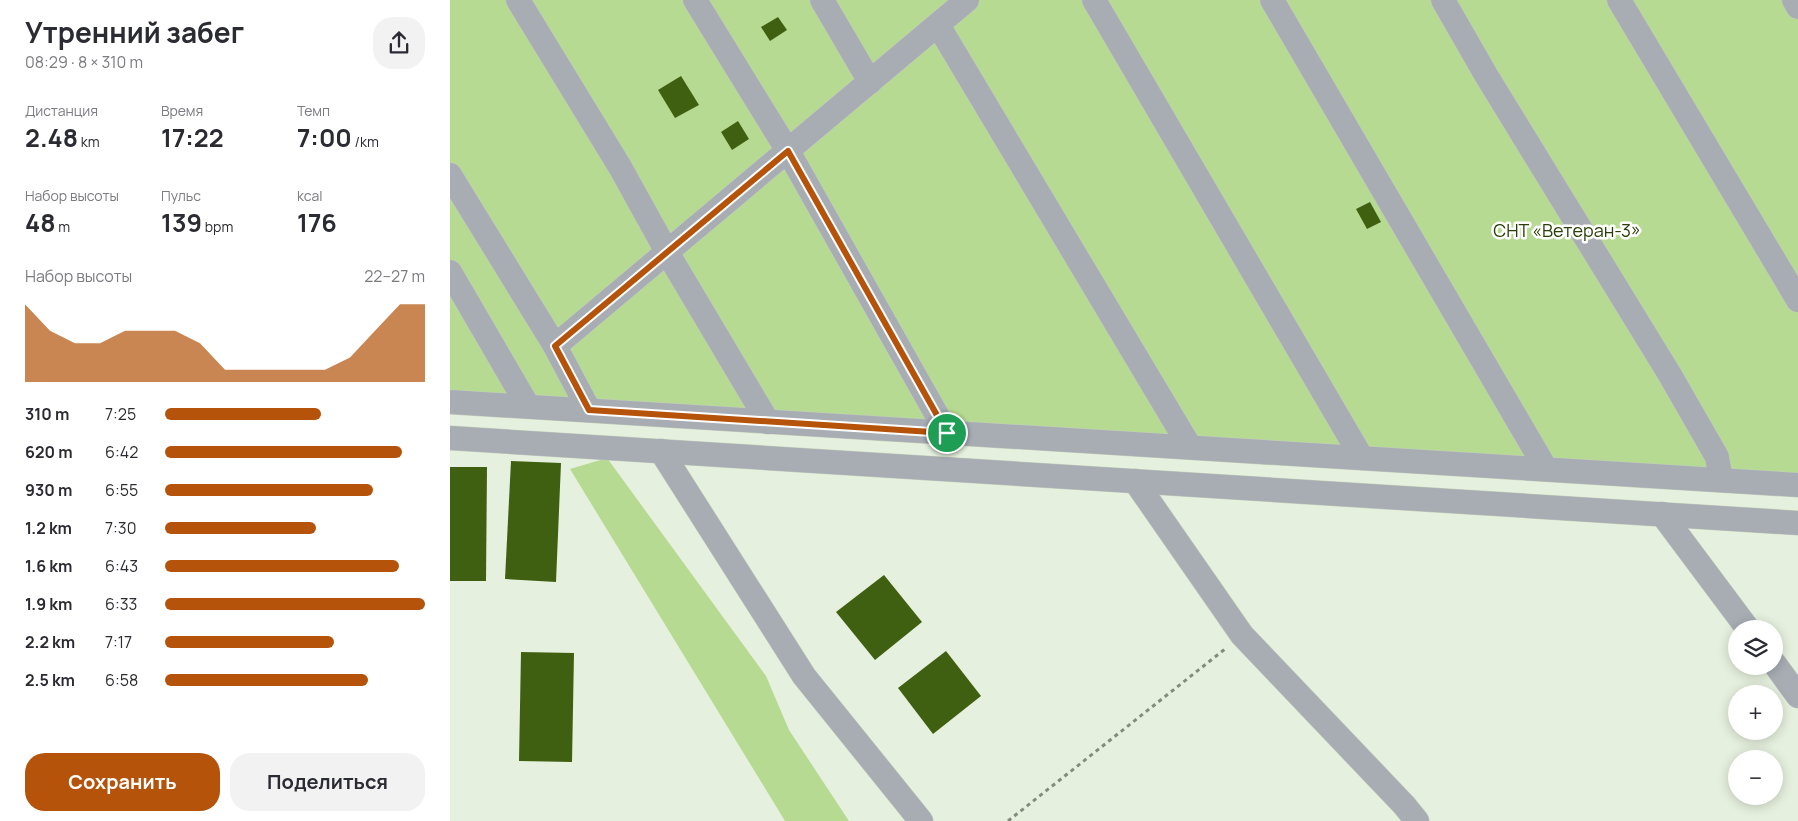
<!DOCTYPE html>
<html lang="ru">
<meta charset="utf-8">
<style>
body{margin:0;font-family:Manrope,sans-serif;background:#f2f2f3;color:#2b2b33;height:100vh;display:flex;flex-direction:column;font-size:19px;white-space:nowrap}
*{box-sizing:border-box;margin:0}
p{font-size:16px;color:#7c7c81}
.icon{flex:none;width:28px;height:28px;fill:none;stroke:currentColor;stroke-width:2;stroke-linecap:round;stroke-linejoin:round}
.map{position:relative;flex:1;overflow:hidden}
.details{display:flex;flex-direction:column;background:#fff;width:450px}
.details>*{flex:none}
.tools{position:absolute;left:1278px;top:620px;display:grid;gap:10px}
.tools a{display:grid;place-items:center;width:55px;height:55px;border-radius:50%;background:#fff;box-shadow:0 2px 12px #0003;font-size:25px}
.pin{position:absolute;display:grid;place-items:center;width:42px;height:42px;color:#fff;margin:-21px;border:2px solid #fff;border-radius:50%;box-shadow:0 1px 5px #0007}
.round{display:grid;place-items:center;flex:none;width:52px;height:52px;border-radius:20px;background:#f2f2f3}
.head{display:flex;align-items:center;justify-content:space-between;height:85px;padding:0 25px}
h1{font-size:28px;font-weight:700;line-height:38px}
.metrics{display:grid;grid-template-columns:repeat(3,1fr);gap:8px;height:85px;padding:5px 25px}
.metrics div{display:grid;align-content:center}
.metrics b{font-size:25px;font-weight:700}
.metrics small{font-size:14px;font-weight:400}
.metrics p{font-size:14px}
.chart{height:140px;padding:10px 25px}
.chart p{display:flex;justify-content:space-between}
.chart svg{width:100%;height:90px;margin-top:5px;fill:#b45309;opacity:.7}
.cta{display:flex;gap:10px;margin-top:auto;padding:10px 25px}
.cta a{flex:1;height:58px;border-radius:20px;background:#b45309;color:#fff;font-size:20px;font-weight:700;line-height:58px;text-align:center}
.cta a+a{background:#f2f2f3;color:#2b2b33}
ul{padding:0 25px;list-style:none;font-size:16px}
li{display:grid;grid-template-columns:80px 60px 1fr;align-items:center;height:38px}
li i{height:12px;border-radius:6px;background:#b45309}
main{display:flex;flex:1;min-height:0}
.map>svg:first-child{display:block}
</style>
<main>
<section class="details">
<div class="head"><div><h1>Утренний забег</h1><p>08:29 · 8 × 310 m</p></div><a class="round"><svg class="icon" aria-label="share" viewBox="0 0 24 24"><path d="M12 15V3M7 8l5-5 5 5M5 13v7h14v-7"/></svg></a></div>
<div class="metrics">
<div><p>Дистанция</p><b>2.48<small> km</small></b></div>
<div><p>Время</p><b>17:22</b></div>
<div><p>Темп</p><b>7:00<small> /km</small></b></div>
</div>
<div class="metrics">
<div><p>Набор высоты</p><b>48<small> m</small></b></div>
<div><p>Пульс</p><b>139<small> bpm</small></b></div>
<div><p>kcal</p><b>176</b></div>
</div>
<div class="chart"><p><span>Набор высоты</span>22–27 m</p>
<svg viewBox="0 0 160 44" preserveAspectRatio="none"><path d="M0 44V6L10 19L20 25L30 25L40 19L50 19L60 19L70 25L80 38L90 38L100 38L110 38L120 38L130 32L140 19L150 6L160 6V44z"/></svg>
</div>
<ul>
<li><b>310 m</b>7:25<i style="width:60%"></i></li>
<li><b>620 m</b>6:42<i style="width:91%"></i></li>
<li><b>930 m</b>6:55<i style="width:80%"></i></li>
<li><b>1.2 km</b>7:30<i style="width:58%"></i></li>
<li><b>1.6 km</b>6:43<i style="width:90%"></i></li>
<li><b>1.9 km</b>6:33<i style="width:100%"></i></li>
<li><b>2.2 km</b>7:17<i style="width:65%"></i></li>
<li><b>2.5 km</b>6:58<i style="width:78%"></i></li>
</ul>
<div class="cta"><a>Сохранить</a><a>Поделиться</a></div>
</section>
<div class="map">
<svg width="1348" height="821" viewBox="0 0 1348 821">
<rect width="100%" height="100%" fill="#e6f0de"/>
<g fill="#b6da92">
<polygon points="0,0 1348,0 1348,474 0,392"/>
<polygon points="157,458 316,676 339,730 399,821 335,821 120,469"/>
</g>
<g fill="#406011">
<polygon points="328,17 337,30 320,41 311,27"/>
<polygon points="231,76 249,105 225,118 208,90"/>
<polygon points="288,121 299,139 282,150 271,132"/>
<polygon points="920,202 931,222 917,229 906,209"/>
<polygon points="61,461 111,463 106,582 55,579"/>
<polygon points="0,467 37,467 36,581 0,581"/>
<polygon points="434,575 472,622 425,660 386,612"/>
<polygon points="496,651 531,696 483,734 448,688"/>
<polygon points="71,652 124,653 122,762 69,761"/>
</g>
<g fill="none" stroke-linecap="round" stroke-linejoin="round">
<defs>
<g id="minor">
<polyline points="68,0 170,167 217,252 318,422"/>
<polyline points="245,0 338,151 497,433"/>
<polyline points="372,0 420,82"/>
<polyline points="644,0 912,458"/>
<polyline points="822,0 1096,469"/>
<polyline points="993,0 1036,75 1220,375 1267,457 1271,480"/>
<polyline points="1169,0 1348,300"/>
<polyline points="1344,0 1348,7"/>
<polyline points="488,25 740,447"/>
<polyline points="0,175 105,346 139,410"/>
<polyline points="0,272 78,406"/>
<polyline points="105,346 517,0"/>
<polyline points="0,402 1348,485"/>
<polyline points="0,438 1348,523"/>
<polyline points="211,451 354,676 471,821"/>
<polyline points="685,481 792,635 954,805 967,821"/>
<polyline points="1212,514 1298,629"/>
<polyline points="1324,663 1348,696"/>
</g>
</defs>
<use href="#minor" stroke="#c4cdbc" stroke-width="25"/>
<polyline stroke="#848b7e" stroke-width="3" stroke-dasharray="4 4" stroke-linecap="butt" points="558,821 775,649"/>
<use href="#minor" stroke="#a8adb4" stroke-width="24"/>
</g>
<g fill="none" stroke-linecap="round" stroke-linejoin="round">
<defs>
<polygon id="route" points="338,151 497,433 139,410 105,346"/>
</defs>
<use href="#route" stroke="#fff" stroke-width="10"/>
<use href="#route" stroke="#b45309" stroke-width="6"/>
</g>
<g text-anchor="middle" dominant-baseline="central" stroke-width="5" stroke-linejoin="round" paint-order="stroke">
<g font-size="18" fill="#293f07" stroke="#fff">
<text x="1117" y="230">СНТ «Ветеран-3»</text>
</g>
</g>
</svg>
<div class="tools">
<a><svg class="icon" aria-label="layers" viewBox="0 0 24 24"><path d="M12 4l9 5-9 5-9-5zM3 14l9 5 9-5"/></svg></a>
<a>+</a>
<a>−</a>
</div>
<div class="pin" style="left:497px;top:433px;background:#1e9e55"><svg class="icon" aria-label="arrive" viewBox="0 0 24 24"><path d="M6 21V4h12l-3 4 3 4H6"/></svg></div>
</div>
</main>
